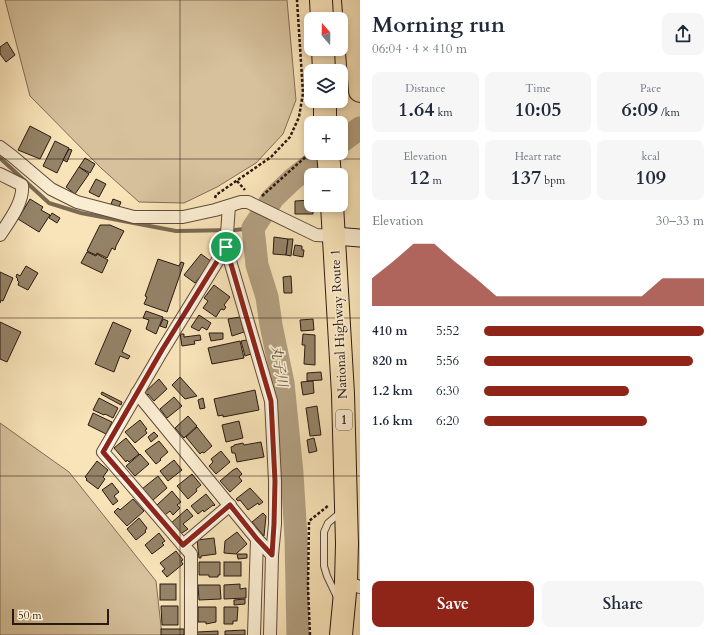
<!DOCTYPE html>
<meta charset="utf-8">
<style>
body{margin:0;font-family:Cardo,"Noto Serif JP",serif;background:#f6f6f7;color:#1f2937;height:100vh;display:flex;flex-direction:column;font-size:15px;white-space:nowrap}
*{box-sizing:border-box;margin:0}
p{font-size:13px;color:#747a83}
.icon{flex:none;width:22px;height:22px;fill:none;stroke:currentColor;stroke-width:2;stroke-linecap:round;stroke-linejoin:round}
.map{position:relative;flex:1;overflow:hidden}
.panel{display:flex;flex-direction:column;background:#fff;width:356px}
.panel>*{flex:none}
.needle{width:26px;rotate:340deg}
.buttons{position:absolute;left:304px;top:12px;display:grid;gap:8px}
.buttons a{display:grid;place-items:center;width:44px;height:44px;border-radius:8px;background:#fff;box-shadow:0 2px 6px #0003;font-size:20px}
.scale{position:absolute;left:12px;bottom:10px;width:97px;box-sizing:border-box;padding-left:4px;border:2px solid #291911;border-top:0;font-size:11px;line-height:14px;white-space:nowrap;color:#291911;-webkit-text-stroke:3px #fbedd2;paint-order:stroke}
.pin{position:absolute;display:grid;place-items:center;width:34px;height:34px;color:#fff;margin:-17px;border:2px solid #fff;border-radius:50%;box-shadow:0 1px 4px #0007}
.round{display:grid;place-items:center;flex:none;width:42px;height:42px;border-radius:8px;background:#f6f6f7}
.summary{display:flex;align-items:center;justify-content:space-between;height:68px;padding:0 12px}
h1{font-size:22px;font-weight:800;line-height:30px}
.figures{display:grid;grid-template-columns:repeat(3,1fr);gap:6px;height:68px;padding:4px 12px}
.figures div{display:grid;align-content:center;border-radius:8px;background:#f6f6f7;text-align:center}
.figures b{font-size:20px;font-weight:800}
.figures small{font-size:11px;font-weight:400}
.figures p{font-size:11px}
.chart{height:112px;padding:8px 12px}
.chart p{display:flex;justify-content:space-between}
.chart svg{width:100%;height:72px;margin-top:4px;fill:#8f2418;opacity:.7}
.cta{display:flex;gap:8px;margin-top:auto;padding:8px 12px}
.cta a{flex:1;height:46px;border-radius:8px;background:#8f2418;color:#fff;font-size:16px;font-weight:800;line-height:46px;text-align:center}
.cta a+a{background:#f6f6f7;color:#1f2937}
ul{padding:0 12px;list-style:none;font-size:13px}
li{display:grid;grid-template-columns:64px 48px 1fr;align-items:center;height:30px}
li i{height:10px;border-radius:5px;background:#8f2418}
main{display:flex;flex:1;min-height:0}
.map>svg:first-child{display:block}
</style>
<main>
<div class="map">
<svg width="360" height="635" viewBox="0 0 360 635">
<rect width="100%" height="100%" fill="#f9e4b9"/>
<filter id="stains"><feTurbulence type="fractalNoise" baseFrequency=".005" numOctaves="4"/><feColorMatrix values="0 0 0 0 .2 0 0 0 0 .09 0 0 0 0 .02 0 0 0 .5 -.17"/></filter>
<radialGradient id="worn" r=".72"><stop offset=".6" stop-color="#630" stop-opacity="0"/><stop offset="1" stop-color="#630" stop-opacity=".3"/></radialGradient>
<g fill="#d6c19c" stroke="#806d56">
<polygon points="5,0 287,0 296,100 283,134 256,163 217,187 184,203 139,202 101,168 30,96"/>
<polygon points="0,423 69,472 156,581 162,635 0,635"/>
</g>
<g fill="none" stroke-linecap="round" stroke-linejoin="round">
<polyline stroke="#7b6954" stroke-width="4" points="0,158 49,203 81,213 176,231 235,230 253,228"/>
<g stroke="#b29f80" stroke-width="23">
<polyline points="341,142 360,128"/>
<polyline points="298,635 296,538 292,473 283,383 271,325 267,297 257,265 253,228 273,198 293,179 326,153"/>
</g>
</g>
<g fill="#958368" stroke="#291911">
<polygon points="7,42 15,55 6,62 0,54 0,47"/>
<polygon points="30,126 51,137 40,159 18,150"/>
<polygon points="55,141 69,148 57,173 43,166"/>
<polygon points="69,149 72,150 67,162 63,160"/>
<polygon points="85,158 95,164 90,173 79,167"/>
<polygon points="79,167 89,174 75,194 66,187"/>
<polygon points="96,179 106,184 99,197 89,192"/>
<polygon points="30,199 43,207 41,210 50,215 39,232 18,219"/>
<polygon points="113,199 121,202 119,207 111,204"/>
<polygon points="311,200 311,205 317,205 318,206 313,207 313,214 295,214 295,201"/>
<polygon points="52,213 60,218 57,223 49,218"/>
<polygon points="100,225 110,225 124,231 116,246 115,250 112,248 107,258 97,253 96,255 87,251"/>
<polygon points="274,237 288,239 286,255 273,254"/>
<polygon points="288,239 293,239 291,256 286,255"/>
<polygon points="295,245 302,246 302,250 304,250 303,257 293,255"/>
<polygon points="87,252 96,256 97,254 108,260 102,273 81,263"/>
<polygon points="201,254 212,262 195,283 184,275"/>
<polygon points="158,259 179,266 181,262 184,263 167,312 144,304 147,297 145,296"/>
<polygon points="26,266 38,273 28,290 18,285 19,282 17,280 18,279 16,277 17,274 20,276"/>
<polygon points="0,272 13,278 3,301 1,300 0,303"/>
<polygon points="291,276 292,293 284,293 283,277"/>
<polygon points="214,285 230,297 224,305 226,307 224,310 221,309 216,317 203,308 208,301 204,298"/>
<polygon points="146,311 163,317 156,334 146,329 149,320 143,318"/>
<polygon points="199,315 211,323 207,330 202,327 199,331 191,327"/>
<polygon points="240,317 244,332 232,336 228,319"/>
<polygon points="163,319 168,321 166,328 160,326"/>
<polygon points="313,319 314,330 301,331 300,320"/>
<polygon points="0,322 21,332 7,362 0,359"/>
<polygon points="113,322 131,330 122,352 130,356 128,359 120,356 114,372 95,364"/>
<polygon points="209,333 223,333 223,339 211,341"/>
<polygon points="180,334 184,334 184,337 200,335 201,340 194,341 195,344 182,346"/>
<polygon points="303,334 315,335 315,365 304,364 305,345 302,345"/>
<polygon points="247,340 251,354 245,356 241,341"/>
<polygon points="240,341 244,358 212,364 208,348"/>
<polygon points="321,372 322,380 307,381 307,373"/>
<polygon points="180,377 197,396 185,399 172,385"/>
<polygon points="159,379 167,389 154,401 148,394 146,396 144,393"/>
<polygon points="313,381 314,393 303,395 301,382"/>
<polygon points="255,390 259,410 223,417 223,415 218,416 214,399"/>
<polygon points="102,392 122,402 121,405 101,394"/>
<polygon points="174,397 182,406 167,418 160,409"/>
<polygon points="99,398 118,408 113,418 105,414 104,415 93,410"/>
<polygon points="203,398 205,408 200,409 198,400"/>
<polygon points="317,406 321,435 310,436 306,408"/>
<polygon points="93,413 112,422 106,434 88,425"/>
<polygon points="188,416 197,426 184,438 175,428"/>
<polygon points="140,420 147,429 145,430 147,433 135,443 125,432"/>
<polygon points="239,421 243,438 226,442 222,425"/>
<polygon points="197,427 212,446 204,453 202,452 200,454 186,437"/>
<polygon points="154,432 158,436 151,442 148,437"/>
<polygon points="126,438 139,454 129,462 127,460 126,462 114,448"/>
<polygon points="314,438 317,451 309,453 307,440"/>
<polygon points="159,441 168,452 160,459 161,460 156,464 145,451"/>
<polygon points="261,442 264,457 237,462 235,453 232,453 231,447 234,446 234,445 243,443 244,445"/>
<polygon points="221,451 230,462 216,474 209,466 213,462 211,459"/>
<polygon points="140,454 149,464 135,476 126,466"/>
<polygon points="174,460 182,470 168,481 160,471"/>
<polygon points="97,461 108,470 103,477 105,479 98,489 86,480 87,479 85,477"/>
<polygon points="237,468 242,474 239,477 242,481 230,492 220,481 233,470"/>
<polygon points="192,474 201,485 196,489 197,491 188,499 177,486"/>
<polygon points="158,476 167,488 152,501 142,489"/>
<polygon points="112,483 119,492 114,496 118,501 113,505 102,490"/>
<polygon points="250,488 263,502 259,505 258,503 248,510 240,500 238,501 236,499"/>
<polygon points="172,491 181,502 177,505 180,508 173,515 170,511 165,515 157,505"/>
<polygon points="206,494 215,505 214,506 213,505 204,512 203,510 198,514 191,506"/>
<polygon points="133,499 144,511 127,526 114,512 118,508 120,510"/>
<polygon points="187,509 193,516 183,524 188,529 179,535 170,524"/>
<polygon points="263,513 266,516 264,536 252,522"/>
<polygon points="139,518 147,528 145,531 146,532 136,540 127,529"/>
<polygon points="237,532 247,544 236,554 224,553 225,541"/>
<polygon points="159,533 165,541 162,543 164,545 152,554 145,545"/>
<polygon points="214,538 216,554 201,556 201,558 199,558 197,540"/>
<polygon points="176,551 183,560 181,561 183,564 167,577 162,571 165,569 160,563"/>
<polygon points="237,554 247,554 247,558 238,559"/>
<polygon points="199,562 220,562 220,575 218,575 218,577 209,577 209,575 199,575"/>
<rect x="224" y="562" width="17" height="14"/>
<rect x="160" y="584" width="16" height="16"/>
<polygon points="240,584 240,589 246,588 246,598 224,599 224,585"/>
<polygon points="198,585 220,585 221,599 199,600"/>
<polygon points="245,599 245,604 234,605 234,600"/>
<polygon points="161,606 178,606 178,625 162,625"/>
<polygon points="198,607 216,607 216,622 206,624 206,622 198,622"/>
<polygon points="224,607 238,607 237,621 233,621 233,624 224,624"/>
<rect x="161" y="629" width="23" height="6"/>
<polygon points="245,630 245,635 225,635 225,631"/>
<polygon points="218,631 218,635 197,635 197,632"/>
</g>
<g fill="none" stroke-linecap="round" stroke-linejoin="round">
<defs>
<polyline id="lane" points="338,599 327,576 324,566 324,532 328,523 341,512"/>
<g id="street">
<polyline points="0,147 12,156 51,189 77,202 134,217 183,217 215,210 241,202 248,202 316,235 335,236"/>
<path d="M0 174 22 185C24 202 9 221 0 235"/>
<polyline points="229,206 226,247 271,401 275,481 275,524 272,555 270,635"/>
<polyline points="226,247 162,351 103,452 183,545 230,505"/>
<polyline points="137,393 257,539 272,555"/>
<polyline points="183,545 191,554 191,635"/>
<polyline points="346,582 360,587"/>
<polyline points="254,635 257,539"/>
</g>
<polyline id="secondary" points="335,236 360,238"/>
<g id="highway">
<polyline points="321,0 322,19"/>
<polyline points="353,0 360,91"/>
<polyline points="323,49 324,71"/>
<polyline points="325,101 325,123"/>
<polyline points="328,153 330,175"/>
<polyline points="332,205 343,394 347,544 346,582 341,635"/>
</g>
</defs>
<use href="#lane" stroke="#5d4c3b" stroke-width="8"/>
<use href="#street" stroke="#5d4c3b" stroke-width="14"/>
<use href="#secondary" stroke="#291911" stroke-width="19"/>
<use href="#highway" stroke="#291911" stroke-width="24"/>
<g stroke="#291911" stroke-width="2.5" stroke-dasharray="3 2" stroke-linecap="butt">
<polyline points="237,181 245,190"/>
<polyline points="262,196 311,152"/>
<polyline points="215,198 216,195 271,157 290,137 299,117 303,93 297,0"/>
<polyline points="310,635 308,587 309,521 329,505"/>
</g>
<use href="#lane" stroke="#fbedd2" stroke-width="6"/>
<use href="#street" stroke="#fbedd2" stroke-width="12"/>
<use href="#secondary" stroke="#fbedd2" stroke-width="17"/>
<use href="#highway" stroke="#f9e4b9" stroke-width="22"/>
</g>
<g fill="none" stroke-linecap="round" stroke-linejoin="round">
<defs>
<polygon id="route" points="226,247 271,401 275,481 274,524 272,555 257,539 230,505 183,545 103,452 162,350"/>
</defs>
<use href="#route" stroke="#fff" stroke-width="8"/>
<use href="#route" stroke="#8f2418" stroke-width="5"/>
</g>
<path fill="none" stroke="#291911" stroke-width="1" stroke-opacity="0.55" d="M180 0V635M0 159H360M0 318H360M0 476H360"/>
<g text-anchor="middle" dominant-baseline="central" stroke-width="3.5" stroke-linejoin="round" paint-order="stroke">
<rect fill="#fbedd2" stroke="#68594b" stroke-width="1" x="336" y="410" width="16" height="20" rx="3"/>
<g font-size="12" font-weight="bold" fill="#291911">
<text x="344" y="420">1</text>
</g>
<g font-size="13" fill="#291911" stroke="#fbedd2">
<text transform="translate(339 324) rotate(-93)">National Highway Route 1</text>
</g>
<g font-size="14" font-style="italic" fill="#604f3d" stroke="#fbedd2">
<text transform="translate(279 366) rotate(81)">丸子川</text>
</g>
</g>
<rect width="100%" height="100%" filter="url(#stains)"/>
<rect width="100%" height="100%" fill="url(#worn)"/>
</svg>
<div class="buttons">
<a><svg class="needle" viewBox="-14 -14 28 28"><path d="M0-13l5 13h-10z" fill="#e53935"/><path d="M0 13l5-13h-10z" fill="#747a83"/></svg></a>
<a><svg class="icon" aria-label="layers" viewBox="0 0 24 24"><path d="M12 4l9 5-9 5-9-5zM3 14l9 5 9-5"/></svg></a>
<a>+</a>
<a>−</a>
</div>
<div class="scale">50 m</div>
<div class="pin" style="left:226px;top:247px;background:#1e9e55"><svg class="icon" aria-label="arrive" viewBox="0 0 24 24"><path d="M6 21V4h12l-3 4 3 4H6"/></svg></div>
</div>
<section class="panel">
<div class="summary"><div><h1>Morning run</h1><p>06:04 · 4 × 410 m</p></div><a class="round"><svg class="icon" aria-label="share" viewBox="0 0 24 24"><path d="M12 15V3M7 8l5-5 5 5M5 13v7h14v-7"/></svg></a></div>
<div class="figures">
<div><p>Distance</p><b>1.64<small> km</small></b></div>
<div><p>Time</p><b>10:05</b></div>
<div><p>Pace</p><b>6:09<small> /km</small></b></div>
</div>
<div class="figures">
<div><p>Elevation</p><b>12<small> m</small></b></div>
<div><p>Heart rate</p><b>137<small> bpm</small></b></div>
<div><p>kcal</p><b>109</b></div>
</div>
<div class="chart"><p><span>Elevation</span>30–33 m</p>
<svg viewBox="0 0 160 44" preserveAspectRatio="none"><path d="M0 44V27L10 17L20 6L30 6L40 17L50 27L60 38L70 38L80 38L90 38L100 38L110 38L120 38L130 38L140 27L150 27L160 27V44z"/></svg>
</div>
<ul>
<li><b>410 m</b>5:52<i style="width:100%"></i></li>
<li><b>820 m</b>5:56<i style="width:95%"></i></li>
<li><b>1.2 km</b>6:30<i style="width:66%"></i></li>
<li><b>1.6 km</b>6:20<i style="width:74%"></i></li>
</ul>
<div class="cta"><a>Save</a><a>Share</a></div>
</section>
</main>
